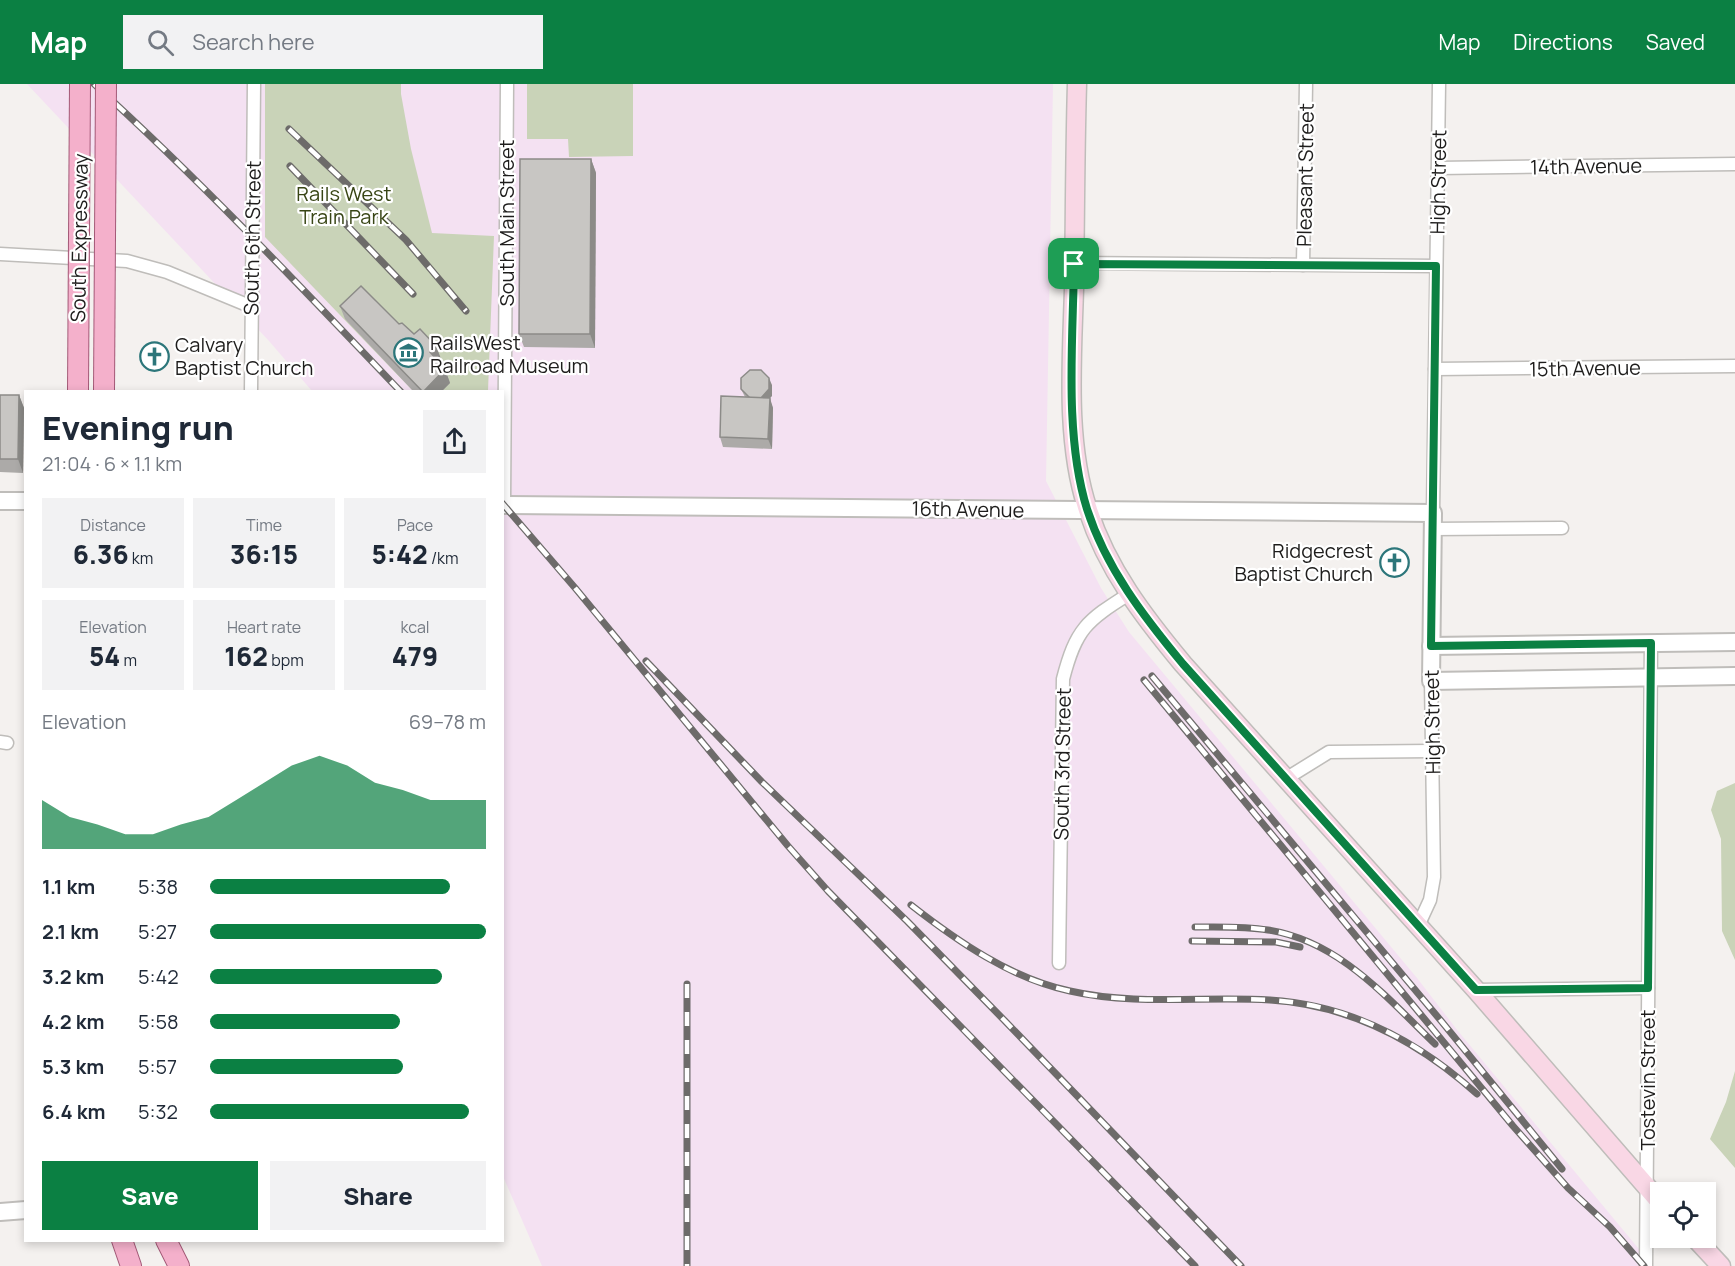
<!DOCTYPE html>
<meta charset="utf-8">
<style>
body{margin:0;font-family:Manrope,sans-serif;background:#f2f2f3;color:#1f2937;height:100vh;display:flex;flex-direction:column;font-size:22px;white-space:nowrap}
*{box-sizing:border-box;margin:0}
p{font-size:20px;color:#747a83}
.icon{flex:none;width:33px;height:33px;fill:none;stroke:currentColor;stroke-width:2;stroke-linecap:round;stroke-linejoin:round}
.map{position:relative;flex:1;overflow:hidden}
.sheet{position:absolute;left:24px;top:306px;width:480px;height:852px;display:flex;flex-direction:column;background:#fff;border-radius:0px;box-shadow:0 3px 9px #0003}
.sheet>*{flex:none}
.tools{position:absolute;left:1650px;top:1098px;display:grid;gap:12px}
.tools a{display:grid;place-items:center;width:66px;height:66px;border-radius:0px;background:#fff;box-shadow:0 3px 9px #0003;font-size:30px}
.pin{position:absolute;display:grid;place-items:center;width:51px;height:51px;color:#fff;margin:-26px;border-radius:12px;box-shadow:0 3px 9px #0006}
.round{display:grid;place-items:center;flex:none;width:63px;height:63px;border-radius:0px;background:#f2f2f3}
.summary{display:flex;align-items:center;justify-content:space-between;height:102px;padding:0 18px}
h1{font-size:33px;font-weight:800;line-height:45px}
.figures{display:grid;grid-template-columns:repeat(3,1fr);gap:9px;height:102px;padding:6px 18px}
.figures div{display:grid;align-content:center;border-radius:0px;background:#f2f2f3;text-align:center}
.figures b{font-size:26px;font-weight:800}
.figures small{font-size:16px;font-weight:400}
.figures p{font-size:16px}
.chart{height:168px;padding:12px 18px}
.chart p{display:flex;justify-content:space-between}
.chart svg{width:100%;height:108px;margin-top:6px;fill:#0b8043;opacity:.7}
.cta{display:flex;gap:12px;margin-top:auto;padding:12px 18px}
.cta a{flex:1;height:69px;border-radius:0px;background:#0b8043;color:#fff;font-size:24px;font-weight:800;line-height:69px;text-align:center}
.cta a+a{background:#f2f2f3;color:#1f2937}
ul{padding:0 18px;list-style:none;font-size:20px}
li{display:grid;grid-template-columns:96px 72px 1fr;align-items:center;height:45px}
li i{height:15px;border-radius:8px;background:#0b8043}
header{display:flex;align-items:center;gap:36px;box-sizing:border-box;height:84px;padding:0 30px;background:#0b8043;color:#fff}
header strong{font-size:28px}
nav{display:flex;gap:33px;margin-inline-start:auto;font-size:21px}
.search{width:420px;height:54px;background:#f2f2f3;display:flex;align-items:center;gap:15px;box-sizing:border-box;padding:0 21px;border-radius:0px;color:#747a83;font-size:22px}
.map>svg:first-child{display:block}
</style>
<header>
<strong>Map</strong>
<div class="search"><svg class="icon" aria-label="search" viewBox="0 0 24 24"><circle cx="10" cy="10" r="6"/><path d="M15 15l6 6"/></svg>Search here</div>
<nav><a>Map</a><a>Directions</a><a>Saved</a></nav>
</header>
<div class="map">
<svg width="1735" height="1182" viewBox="0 0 1735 1182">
<rect width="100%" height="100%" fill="#f4f1ef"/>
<polygon fill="#f4e1f2" points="27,0 1053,0 1046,397 1101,504 1129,548 1417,894 1458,947 1653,1182 542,1182 502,1090 502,308 312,307 269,257"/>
<g fill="#c9d3b8">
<polygon points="265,0 401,0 401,10 411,65 432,149 494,152 488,307 413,307 265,153"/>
<polygon points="527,0 633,0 633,72 569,73 568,55 527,55"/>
<polygon points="1735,699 1735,876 1722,847 1721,755 1711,726 1717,707"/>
<polygon points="1735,987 1735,1084 1710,1055 1726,1018"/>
</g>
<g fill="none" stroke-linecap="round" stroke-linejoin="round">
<defs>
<g id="minor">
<polyline points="1438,84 1735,80"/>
<polyline points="0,170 127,177 167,188 252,223"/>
<polyline points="1074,179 1436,182"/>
<polyline points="1303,181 1306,0"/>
<polyline points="1435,285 1735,282"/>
<polyline points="251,308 254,0"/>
<polyline points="504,421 507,0"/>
<polyline points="1433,429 1439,0"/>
<polyline points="1432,445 1562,444"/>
<polyline points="0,658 7,659"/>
<polyline points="1287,694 1329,668 1432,667"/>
<polyline points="1418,842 1430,816 1434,793 1431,597"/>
<path d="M1059 879 1063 595C1076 545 1086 537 1129 510"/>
<polyline points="1476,906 1648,904"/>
<polyline points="1646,1182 1651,559"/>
</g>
<g id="tertiary">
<polyline points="0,417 26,417"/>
<polyline points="502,421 1433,429 1431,597 1735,592"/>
<polyline points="1431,562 1735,558"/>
<polyline points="0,1128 26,1126"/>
</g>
<g id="secondary">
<path d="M1077 0C1075 68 1075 136 1074 205 1072 275 1065 358 1088 426 1107 485 1144 533 1183 580L1476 906 1660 1118"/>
<polyline points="1695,1154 1721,1182"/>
</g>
<g id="primary">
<polyline points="122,1156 131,1182"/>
<polyline points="166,1156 179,1182"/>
</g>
</defs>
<use href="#minor" stroke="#bfbdba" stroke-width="15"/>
<use href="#tertiary" stroke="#bfbdba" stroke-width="20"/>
<use href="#secondary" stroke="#bfbdba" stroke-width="21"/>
<use href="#primary" stroke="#a45a78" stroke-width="22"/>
<use href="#minor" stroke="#fff" stroke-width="12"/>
<use href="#tertiary" stroke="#fff" stroke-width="16"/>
<use href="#secondary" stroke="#f9d7e5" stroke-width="18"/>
<use href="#primary" stroke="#f4b0cb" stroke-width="20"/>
<defs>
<g id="rail">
<path d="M94 0C201 97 301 203 401 308"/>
<polyline points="289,45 406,156 466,227"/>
<polyline points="290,82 413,210"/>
<polyline points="502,419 576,505 788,762 828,807 1195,1182"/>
<polyline points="646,577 762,698 907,837 1005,937 1241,1182"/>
<polyline points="1152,592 1442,938 1562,1085"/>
<polyline points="1144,596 1513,1042 1568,1104 1610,1143 1644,1182"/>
<path d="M911 821C957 857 1012 895 1070 907 1136 922 1203 912 1270 916 1351 921 1418 957 1477 1010"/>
<path d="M1195 843C1219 843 1244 842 1268 846 1339 857 1386 913 1435 960"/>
<polyline points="1192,857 1276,858 1300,863"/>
<polyline points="687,900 687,1182"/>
</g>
</defs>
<use href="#rail" stroke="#6d6b6a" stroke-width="7"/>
<use href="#rail" stroke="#fff" stroke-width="4.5" stroke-dasharray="14" stroke-linecap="butt"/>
<defs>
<g id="primary-bridge">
<polyline points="78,308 80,0"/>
<polyline points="104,308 106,0"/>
</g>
</defs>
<use href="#primary-bridge" stroke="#a45a78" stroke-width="22" stroke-linecap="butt"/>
<use href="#primary-bridge" stroke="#f4b0cb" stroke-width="20"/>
</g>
<g fill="#acaaa8">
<polygon points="591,75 596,89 595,264 524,263 519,250"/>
<polygon points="340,222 399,240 414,250 436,262 441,275 439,277 445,285 450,299 441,308 414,308 345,235"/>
<polygon points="772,301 772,312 769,314 773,324 772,365 723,363 720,353 745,313 741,305"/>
<polygon points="0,311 19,311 24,324 23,389 0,388"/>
</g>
<g fill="#8c8b88">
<polygon points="591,75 596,89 595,264 590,250"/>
<polygon points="436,262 441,275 435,281 430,268"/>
<polygon points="445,285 450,299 441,308 423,308"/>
<polygon points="769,294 772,301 772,312 763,320 761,314"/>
<polygon points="19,311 24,324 23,389 18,375"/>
<polygon points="770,314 773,324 772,365 768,355"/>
</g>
<g fill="#c8c6c3" stroke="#8c8b88" stroke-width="1.5">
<polygon points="520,75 591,75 590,250 519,250"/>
<polygon points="361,202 399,240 402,239 414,250 420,245 436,262 430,268 445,285 423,308 340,222"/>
<polygon points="750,286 761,286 769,294 769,305 761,314 750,314 741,305 741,294"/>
<polygon points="0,311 19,311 18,375 0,375"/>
<polygon points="721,312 770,314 768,355 720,353"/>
</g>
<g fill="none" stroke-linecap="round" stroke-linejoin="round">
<defs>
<path id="route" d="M1074 180 1436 182 1431 562 1651 559 1648 904 1476 906 1183 580C1144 533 1106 484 1087 425 1064 351 1073 257 1074 180Z"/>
</defs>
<use href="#route" stroke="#fff" stroke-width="12"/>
<use href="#route" stroke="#0b8043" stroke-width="8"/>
</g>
<defs>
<symbol id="museum-ring" viewBox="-11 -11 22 22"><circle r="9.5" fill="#fff" stroke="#2c767a" stroke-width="1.5"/><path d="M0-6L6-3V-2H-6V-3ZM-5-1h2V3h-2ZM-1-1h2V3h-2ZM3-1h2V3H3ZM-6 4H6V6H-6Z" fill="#2c767a"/></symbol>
<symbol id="church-ring" viewBox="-11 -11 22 22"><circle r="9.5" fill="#fff" stroke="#2c767a" stroke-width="1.5"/><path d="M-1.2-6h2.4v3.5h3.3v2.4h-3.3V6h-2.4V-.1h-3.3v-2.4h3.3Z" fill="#2c767a"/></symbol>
</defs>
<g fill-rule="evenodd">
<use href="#museum-ring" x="392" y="252" width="33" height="33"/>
<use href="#church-ring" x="138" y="256" width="33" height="33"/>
<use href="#church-ring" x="1378" y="462" width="33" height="33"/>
</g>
<g text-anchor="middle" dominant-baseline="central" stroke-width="4.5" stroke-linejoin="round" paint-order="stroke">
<g font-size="20" fill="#1e1d1c" stroke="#fff">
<text transform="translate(1586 82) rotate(-1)">14th Avenue</text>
<text transform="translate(1305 91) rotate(-89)">Pleasant Street</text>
<text transform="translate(1438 98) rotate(-89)">High Street</text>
<text transform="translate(506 139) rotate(-90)">South Main Street</text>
<text transform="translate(79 154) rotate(-89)">South Expressway</text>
<text transform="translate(252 154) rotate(-89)">South 6th Street</text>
<text transform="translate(1585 284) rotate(-1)">15th Avenue</text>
<text transform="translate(968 425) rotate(1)">16th Avenue</text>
<text transform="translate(1432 638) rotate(-91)">High Street</text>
<text transform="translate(1062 680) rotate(-89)">South 3rd Street</text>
<text transform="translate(1647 996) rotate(-90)">Tostevin Street</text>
</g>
<g font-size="20" fill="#384515" stroke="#fff">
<text x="344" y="109">Rails West<tspan x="344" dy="23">Train Park</tspan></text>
</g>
<g font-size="20" fill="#1e1d1c" stroke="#fff" text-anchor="start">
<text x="430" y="258">RailsWest<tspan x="430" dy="23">Railroad Museum</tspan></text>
<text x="175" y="260">Calvary<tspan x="175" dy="23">Baptist Church</tspan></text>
<text x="1373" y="466" text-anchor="end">Ridgecrest<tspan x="1373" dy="23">Baptist Church</tspan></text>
</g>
</g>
</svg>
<div class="tools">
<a><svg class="icon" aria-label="locate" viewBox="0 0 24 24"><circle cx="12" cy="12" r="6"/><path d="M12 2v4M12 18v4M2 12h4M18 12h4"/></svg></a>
</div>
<div class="pin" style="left:1074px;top:180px;background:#1e9e55"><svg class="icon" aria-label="arrive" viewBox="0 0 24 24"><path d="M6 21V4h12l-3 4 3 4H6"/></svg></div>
<section class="sheet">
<div class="summary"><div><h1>Evening run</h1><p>21:04 · 6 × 1.1 km</p></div><a class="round"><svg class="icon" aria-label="share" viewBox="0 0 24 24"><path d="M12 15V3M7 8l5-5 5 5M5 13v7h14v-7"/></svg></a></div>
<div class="figures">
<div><p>Distance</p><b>6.36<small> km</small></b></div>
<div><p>Time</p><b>36:15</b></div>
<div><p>Pace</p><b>5:42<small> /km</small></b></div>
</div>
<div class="figures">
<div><p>Elevation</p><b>54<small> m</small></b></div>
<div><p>Heart rate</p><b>162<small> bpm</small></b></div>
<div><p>kcal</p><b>479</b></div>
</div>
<div class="chart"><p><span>Elevation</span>69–78 m</p>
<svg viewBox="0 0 160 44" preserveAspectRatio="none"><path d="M0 44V24L10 31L20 34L30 38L40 38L50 34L60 31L70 24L80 17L90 10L100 6L110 10L120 17L130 20L140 24L150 24L160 24V44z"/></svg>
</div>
<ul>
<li><b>1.1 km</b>5:38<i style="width:87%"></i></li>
<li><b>2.1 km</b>5:27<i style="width:100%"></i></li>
<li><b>3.2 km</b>5:42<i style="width:84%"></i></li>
<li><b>4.2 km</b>5:58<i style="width:69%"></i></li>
<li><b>5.3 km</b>5:57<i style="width:70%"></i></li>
<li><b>6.4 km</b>5:32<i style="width:94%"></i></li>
</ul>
<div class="cta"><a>Save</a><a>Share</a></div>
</section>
</div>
